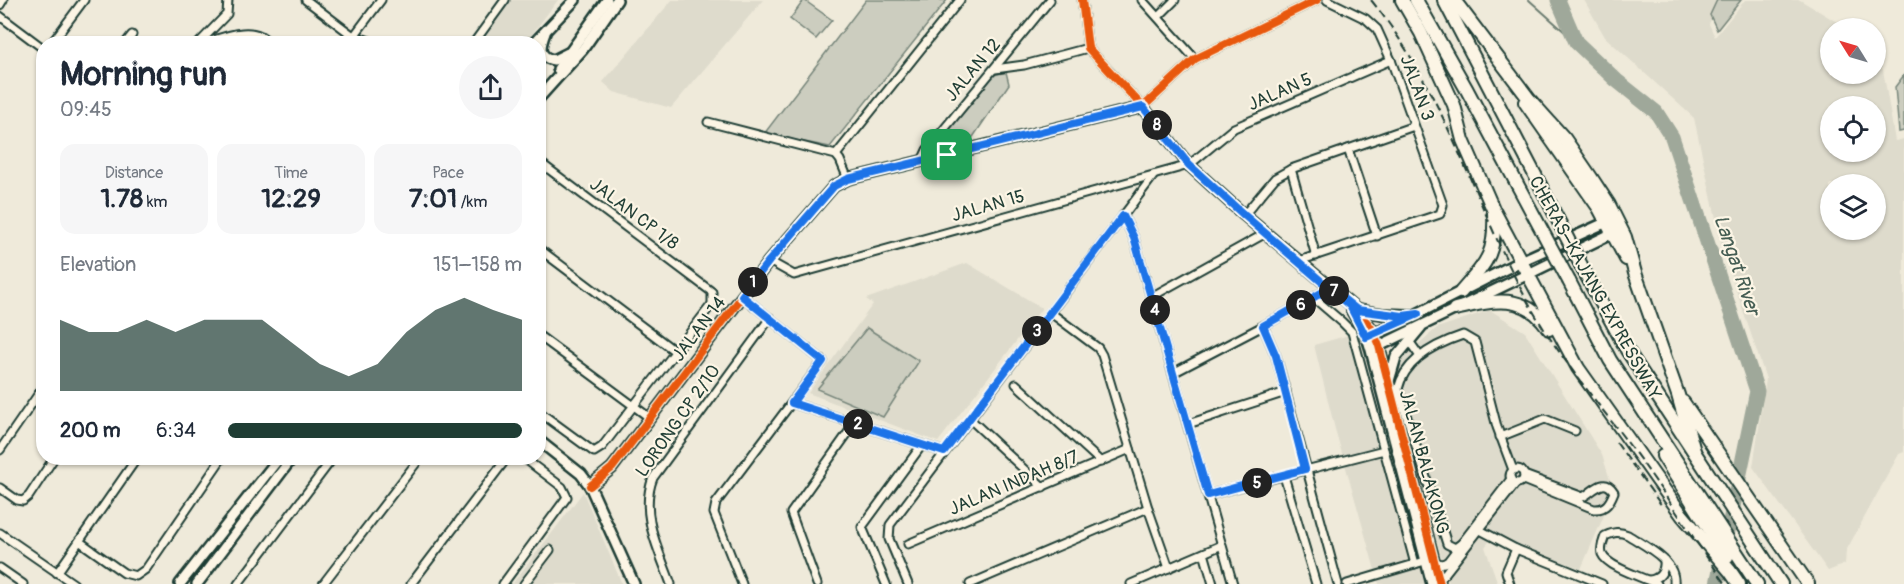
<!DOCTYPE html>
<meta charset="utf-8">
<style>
body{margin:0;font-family:Pangolin,sans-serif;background:#f6f6f7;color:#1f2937;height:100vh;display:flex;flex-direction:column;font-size:22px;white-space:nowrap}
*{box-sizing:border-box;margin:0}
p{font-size:20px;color:#747a83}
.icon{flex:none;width:33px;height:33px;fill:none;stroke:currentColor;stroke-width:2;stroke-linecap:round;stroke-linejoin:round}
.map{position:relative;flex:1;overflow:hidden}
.sheet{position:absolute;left:36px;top:36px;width:510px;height:429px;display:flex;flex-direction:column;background:#fff;border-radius:24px;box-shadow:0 2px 4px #0004}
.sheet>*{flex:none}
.needle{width:39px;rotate:307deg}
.controls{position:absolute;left:1820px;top:18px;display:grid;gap:12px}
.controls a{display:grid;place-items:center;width:66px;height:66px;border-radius:50%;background:#fff;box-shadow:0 2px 4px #0004;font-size:30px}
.pin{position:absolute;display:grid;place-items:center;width:51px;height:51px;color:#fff;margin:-26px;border-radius:12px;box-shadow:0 3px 9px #0006}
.km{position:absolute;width:30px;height:30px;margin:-15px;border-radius:50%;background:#222;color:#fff;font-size:16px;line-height:30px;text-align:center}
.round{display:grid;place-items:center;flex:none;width:63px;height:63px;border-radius:32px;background:#f6f6f7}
.head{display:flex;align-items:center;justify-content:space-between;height:102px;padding:0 24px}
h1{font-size:33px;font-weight:700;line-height:45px}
.figures{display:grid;grid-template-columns:repeat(3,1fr);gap:9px;height:102px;padding:6px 24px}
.figures div{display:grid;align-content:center;border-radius:15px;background:#f6f6f7;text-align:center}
.figures b{font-size:26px;font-weight:700}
.figures small{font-size:16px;font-weight:400}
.figures p{font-size:16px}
.chart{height:168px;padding:12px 24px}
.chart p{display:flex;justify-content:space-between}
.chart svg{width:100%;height:108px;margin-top:6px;fill:#1f3d34;opacity:.7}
ul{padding:0 24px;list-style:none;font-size:20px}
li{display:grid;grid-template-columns:96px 72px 1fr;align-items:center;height:45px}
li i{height:15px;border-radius:8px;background:#1f3d34}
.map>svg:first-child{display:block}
</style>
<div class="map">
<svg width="1904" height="584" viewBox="0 0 1904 584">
<rect width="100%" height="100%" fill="#efeada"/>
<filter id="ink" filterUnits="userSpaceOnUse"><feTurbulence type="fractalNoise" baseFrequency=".0167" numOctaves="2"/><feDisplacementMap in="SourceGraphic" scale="12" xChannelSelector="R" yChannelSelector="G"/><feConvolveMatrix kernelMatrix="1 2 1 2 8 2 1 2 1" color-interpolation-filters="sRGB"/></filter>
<g filter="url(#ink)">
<g fill="#dedbcc" fill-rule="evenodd">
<polygon points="510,0 558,0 525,43 478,43"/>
<polygon points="672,0 763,0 671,108 614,92 603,82"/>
<path d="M1584 0H1720L1709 24 1715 37 1745 0H1800L1847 28H1830V74H1875V54L1883 70 1895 141 1904 139V452L1899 454 1846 551 1845 564 1828 571 1753 467 1766 379 1723 250 1694 118 1605 37ZM1830 106H1875V152H1830ZM1830 184H1875V230H1830Z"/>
<polygon points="967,263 1042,308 938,442 808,393 873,304 866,299"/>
<polygon points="1490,310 1525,332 1602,455 1614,492 1581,569 1494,535 1485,547 1498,584 1449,584 1394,389 1402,358 1437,328"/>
<polygon points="1349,335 1413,567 1421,565 1427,584 1379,584 1335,429 1314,345"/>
<polygon points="583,492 622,584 512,584 552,533"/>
</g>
<g fill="#cccdbf" stroke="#76857a" stroke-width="1.5">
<polygon points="804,0 832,20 816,39 790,19"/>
<polygon points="866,0 947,0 830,147 764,134"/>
<polygon points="1717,0 1741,0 1717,30 1710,15"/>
<polygon points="1006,72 1009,84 969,143 932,151 990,76"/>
<polygon points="1904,75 1904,131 1899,132 1895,87"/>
<polygon points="867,328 919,361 883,417 817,389"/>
</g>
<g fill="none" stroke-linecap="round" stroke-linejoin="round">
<polyline stroke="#6c7d71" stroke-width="2" points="1529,0 1576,42"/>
<polyline stroke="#9fa89a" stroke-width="15" points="1558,0 1576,42 1616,80 1656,112 1672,137 1757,391 1717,584"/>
<defs>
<g id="street">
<polyline points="306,0 352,35 378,44"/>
<polyline points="1082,0 1088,48 1143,107 1195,59 1317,0"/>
<polyline points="1142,0 1195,59"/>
<polyline points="0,5 3,0"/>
<polyline points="0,16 44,49"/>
<polyline points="1158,17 1175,0"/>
<polyline points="51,44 84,0"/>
<polyline points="125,44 132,35"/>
<polyline points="198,44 227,14 228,0"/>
<path d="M202 44C221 38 255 22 269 44"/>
<polyline points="348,44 381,0"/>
<polyline points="473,44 505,0"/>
<polyline points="995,69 1024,65 1088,48"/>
<polyline points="708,122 836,155 840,160 848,179"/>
<polyline points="1348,149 1377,236"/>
<polyline points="836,155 960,0"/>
<polyline points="538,161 712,292 712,304 602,447 594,452 538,411"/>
<polyline points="922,161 927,150 1050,0"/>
<polyline points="1291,169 1316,256"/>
<polyline points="1244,215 1275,178 1291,169 1414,126"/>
<polyline points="1123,216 1134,238 1233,584"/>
<polyline points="538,248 676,352"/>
<polyline points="769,261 794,275 1189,165 1234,128 1391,60"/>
<polyline points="1299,261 1440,214 1443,205 1391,60 1377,29 1366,19 1327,0"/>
<polyline points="1151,297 1266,233"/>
<polyline points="1314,298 1342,322 1352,332 1415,564"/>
<polyline points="1051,313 1098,348 1102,355 1148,508 1169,568"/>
<polyline points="1263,326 1276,356 1338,584"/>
<polyline points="538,335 650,418"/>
<polyline points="1409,341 1419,355"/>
<polyline points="1173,373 1263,326 1330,288"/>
<polyline points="1016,384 1101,462"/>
<polyline points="792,403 944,452"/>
<polyline points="970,419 1043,487"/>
<polyline points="1188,424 1286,392"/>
<polyline points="1500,437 1545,419 1575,431"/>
<polyline points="0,450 44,386"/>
<circle cx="1517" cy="476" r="7"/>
<polyline points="1284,476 1316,584"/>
<path d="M1523 480 1594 509C1606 510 1610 502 1614 492 1604 476 1594 491 1583 497L1524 475"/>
<polyline points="0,488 17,500 23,501 29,496 54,458"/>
<polyline points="1208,495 1384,450"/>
<polyline points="1480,530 1516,549 1602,584"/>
<polyline points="0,533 74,584"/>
<polyline points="79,541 124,573 136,576 146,569 222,458"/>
<path d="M1462 543 1455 548 1447 544 1398 389C1405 359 1436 344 1463 335L1475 342 1497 427 1513 470"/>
<polyline points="908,544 1130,449"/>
<polyline points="1204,553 1213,584"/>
<path d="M1434 559C1438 565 1443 565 1448 561L1511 479"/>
<polyline points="0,568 23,584"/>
<polyline points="57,573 137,458"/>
<path d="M1649 580C1660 579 1665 572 1664 560"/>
<polyline points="1439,581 1516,483"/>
<polyline points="238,584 333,458"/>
<polyline points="323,584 420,458"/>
<polyline points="411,584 507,458"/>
<polyline points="503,584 567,497 562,487 524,458"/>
<polyline points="524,584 550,550"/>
<path d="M671 584C659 550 639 514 653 478L770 318"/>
<polyline points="742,584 714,513 716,503 823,361 742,296"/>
<polyline points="817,584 791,513 855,423"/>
<polyline points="886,584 862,527 922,445"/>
<polyline points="908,584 889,539 890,525 1154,175"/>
<polyline points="970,584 1148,508"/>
<polyline points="1131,584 1222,545"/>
<polyline points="1347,584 1425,561"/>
<polyline points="1510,584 1506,572 1516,549"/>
<path d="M1657 584C1644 578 1607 567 1602 554 1600 547 1603 542 1605 536 1614 532 1619 531 1628 535 1645 546 1677 561 1674 584"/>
</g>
<g id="secondary">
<path d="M545 33C540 46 537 57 554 60L568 53"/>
<polyline points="533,44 575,0"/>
<polyline points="558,69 607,0"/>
<polyline points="538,99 583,49 617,0"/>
<polyline points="1357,310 1382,314 1409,315"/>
<polyline points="1352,311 1367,337 1371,350 1432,584"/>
<polyline points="1369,336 1417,314 1521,261 1607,222"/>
<polyline points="1375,348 1613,233"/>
<polyline points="1389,381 1396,357 1421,327"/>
<polyline points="538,440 581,474 590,486 634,584"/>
<polyline points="590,486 612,468 769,261 834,186 848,179 1143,107 1189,165 1244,215 1357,310 1372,329 1379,346 1440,584"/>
<polyline points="180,584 279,458"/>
<polyline points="197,584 292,458"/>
</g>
<g id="highway">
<polyline points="1402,0 1421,33 1454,105 1463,140 1493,209 1578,368 1682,515 1730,571 1739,584"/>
<polyline points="1416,0 1467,90 1517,184"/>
<polyline points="1444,0 1535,175"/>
<polyline points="1454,0 1529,99 1564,138 1590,176 1609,205 1625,237 1635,273 1678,395 1694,451"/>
<polyline points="1525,102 1599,208 1626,259"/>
<polyline points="1584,271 1627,350 1781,584"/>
<polyline points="1569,281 1610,360 1757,584"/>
<path d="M1461 292C1487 262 1496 254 1494 213"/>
<path d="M1455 309C1493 300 1525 292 1549 329"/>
<polyline points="1683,402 1808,584"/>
<polyline points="1663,456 1727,557"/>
</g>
</defs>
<use href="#street" stroke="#1f3d34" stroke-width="11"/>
<use href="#secondary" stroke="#1f3d34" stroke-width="14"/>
<use href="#highway" stroke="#1f3d34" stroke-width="16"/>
<use href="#street" stroke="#fcf5e5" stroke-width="7"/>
<use href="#secondary" stroke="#fcf5e5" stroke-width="9"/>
<use href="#highway" stroke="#fcf5e5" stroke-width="12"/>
<g stroke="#1f3d34" stroke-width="2" stroke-dasharray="9 4.5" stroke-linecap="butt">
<path d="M1371 0C1443 89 1471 194 1523 293 1557 358 1607 412 1649 472 1675 509 1699 547 1726 584"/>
<polyline points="1616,442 1662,506"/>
</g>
<defs>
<g id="highway-bridge">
<polyline points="1535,175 1584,271"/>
<polyline points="1517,184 1569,281"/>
</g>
</defs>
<use href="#highway-bridge" stroke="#1f3d34" stroke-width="16" stroke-linecap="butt"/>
<use href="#highway-bridge" stroke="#fcf5e5" stroke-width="12"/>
<defs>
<g id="cycleway">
<polyline points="1082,0 1088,48 1143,107 1189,165 1244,215 1357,310 1372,329 1379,346 1440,584"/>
<polyline points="590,486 612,468 769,261 834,186 848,179 1143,107 1195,59 1317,0"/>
</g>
</defs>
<use href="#cycleway" stroke="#fcf5e5" stroke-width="11"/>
<use href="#cycleway" stroke="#e8590c" stroke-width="8"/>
</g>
</g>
<g fill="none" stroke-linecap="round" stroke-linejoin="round" filter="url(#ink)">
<defs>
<polyline id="route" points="947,155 848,179 834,186 769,261 742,296 823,361 792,403 944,452 1123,216 1134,238 1208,495 1305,469 1276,356 1263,326 1330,288 1357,310 1403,316 1418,314 1366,337 1350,306 1244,215 1189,165 1143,107 947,155"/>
</defs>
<use href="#route" stroke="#fff" stroke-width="12"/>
<use href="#route" stroke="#1a73e8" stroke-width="8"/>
</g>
<g text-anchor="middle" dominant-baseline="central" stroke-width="4.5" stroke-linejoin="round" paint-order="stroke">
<g font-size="18" fill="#1f3d34" stroke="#fcf5e5">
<text transform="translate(973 70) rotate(-50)">JALAN 12</text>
<text transform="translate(1417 88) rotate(70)">JALAN 3</text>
<text transform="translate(1280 92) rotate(-24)">JALAN 5</text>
<text transform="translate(988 206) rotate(-16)">JALAN 15</text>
<text transform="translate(634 214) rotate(37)">JALAN CP 1/8</text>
<text transform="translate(1595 288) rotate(61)">CHERAS–KAJANG EXPRESSWAY</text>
<text transform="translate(699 329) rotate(-53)">JALAN 14</text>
<text transform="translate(678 421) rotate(-55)">LORONG CP 2/10</text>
<text transform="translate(1424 462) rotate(75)">JALAN BALAKONG</text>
<text transform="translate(1014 483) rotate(-23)">JALAN INDAH 8/7</text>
</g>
<g font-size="20" font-style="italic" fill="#455d53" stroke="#fcf5e5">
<text transform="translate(1737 265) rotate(71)">Langat River</text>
</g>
</g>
</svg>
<div class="controls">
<a><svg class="needle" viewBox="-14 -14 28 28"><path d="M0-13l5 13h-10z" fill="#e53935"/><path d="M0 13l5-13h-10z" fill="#747a83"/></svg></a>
<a><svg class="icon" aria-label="locate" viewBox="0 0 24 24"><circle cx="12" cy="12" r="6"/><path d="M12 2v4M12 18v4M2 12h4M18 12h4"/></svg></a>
<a><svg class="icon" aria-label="layers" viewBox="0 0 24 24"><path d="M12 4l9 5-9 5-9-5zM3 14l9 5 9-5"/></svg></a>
</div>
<div class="pin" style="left:947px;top:155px;background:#1e9e55"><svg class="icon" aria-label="arrive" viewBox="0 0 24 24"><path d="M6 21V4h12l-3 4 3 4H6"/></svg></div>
<b class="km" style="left:753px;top:282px">1</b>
<b class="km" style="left:858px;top:424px">2</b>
<b class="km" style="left:1037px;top:331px">3</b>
<b class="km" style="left:1155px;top:310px">4</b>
<b class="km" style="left:1257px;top:483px">5</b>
<b class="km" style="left:1301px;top:305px">6</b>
<b class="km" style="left:1334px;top:291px">7</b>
<b class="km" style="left:1157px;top:125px">8</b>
<section class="sheet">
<div class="head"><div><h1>Morning run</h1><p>09:45</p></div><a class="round"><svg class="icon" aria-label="share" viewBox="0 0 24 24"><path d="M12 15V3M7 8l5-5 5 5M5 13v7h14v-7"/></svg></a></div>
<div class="figures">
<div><p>Distance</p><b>1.78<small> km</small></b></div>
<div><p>Time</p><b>12:29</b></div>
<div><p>Pace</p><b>7:01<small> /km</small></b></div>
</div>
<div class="chart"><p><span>Elevation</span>151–158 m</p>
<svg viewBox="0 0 160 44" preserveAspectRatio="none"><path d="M0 44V15L10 20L20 20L30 15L40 20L50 15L60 15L70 15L80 24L90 33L100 38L110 33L120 20L130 11L140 6L150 11L160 15V44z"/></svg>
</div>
<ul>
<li><b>200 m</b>6:34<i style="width:100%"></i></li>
</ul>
</section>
</div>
